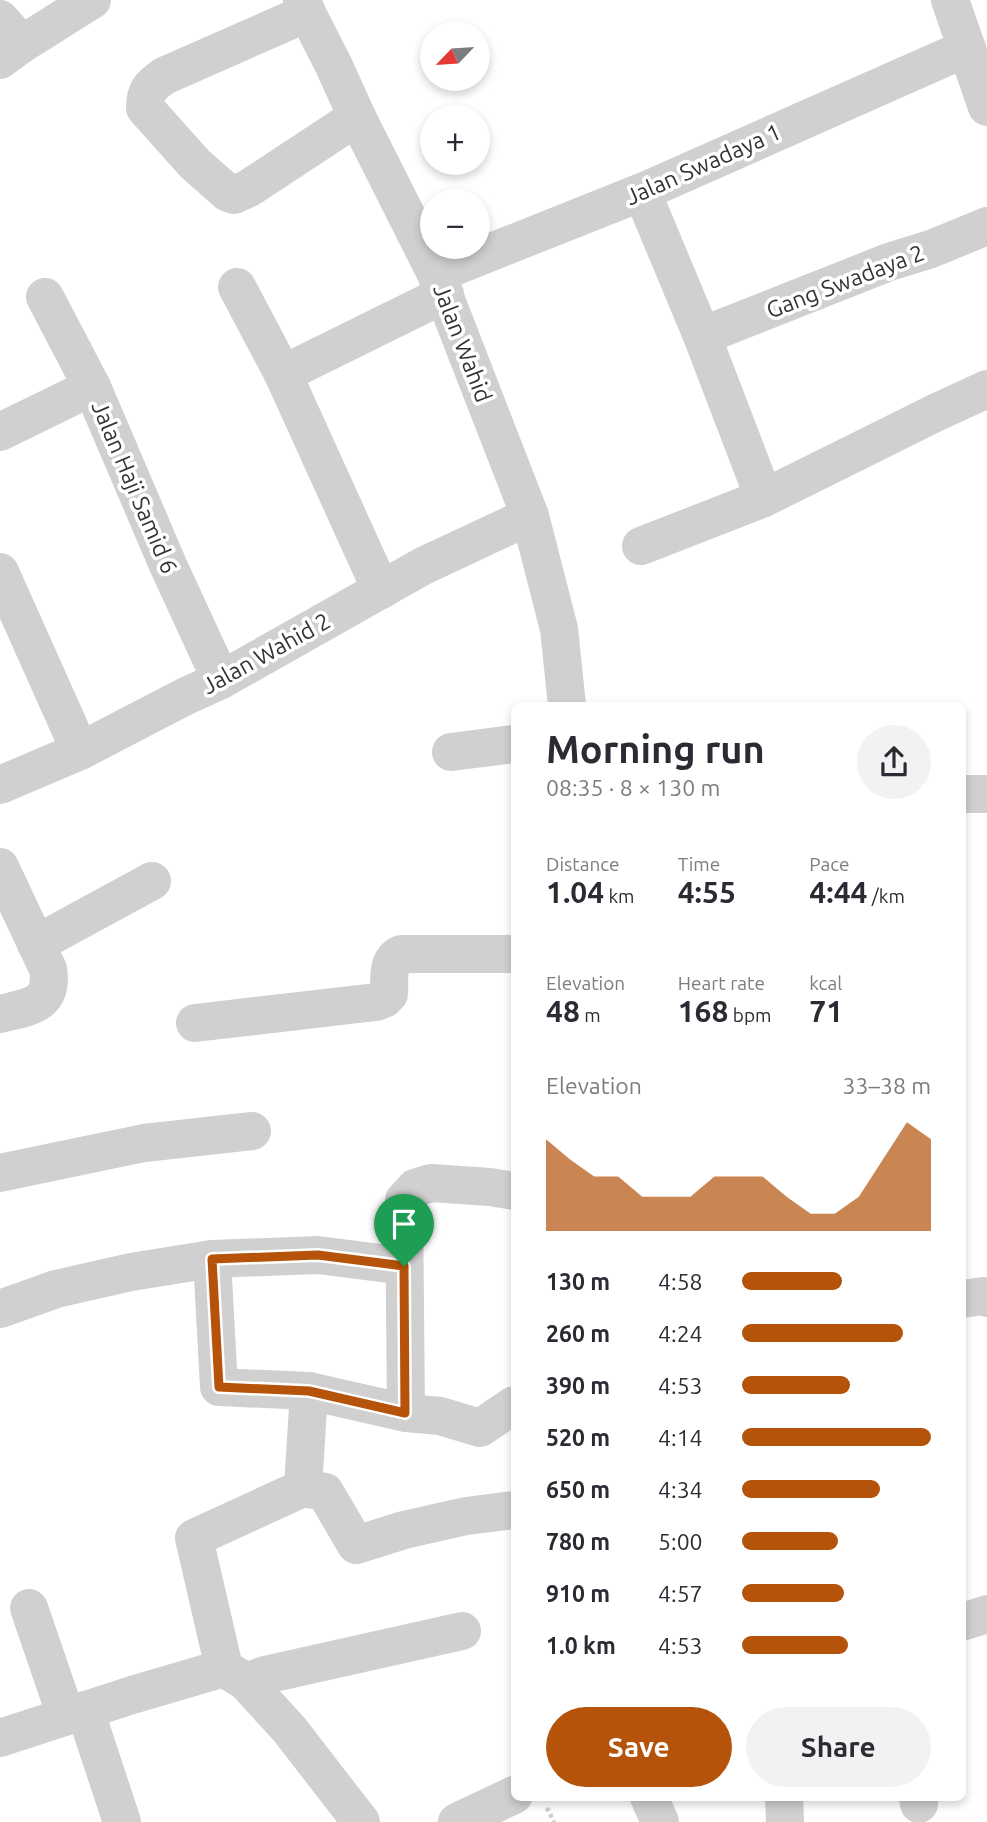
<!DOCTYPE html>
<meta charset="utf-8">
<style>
body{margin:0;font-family:Ubuntu,sans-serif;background:#f2f2f3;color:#2b2b33;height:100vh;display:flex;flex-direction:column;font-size:26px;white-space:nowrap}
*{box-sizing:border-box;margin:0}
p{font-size:23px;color:#7c7c81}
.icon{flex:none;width:38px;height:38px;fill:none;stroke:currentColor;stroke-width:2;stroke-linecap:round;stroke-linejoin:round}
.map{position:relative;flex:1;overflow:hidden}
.details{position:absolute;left:511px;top:702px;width:455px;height:1099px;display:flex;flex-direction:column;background:#fff;border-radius:10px;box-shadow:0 4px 10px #0003}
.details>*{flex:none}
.needle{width:46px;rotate:245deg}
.buttons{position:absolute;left:420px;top:21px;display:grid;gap:14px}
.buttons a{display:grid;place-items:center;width:70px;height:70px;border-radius:50%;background:#fff;box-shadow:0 4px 10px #0003;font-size:35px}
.pin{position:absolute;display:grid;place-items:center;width:60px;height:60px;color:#fff;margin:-72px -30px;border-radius:50% 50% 50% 0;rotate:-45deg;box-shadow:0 0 7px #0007}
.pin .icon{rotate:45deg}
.round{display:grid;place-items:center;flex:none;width:74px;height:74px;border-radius:37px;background:#f2f2f3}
.summary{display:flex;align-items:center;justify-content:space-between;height:119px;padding:0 35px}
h1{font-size:38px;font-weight:600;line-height:52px}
.figures{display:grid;grid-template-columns:repeat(3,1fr);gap:10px;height:119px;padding:7px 35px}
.figures div{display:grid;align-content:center}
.figures b{font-size:30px;font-weight:600}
.figures small{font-size:19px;font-weight:400}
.figures p{font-size:19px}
.chart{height:196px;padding:14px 35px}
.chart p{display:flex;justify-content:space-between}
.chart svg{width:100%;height:126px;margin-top:7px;fill:#b45309;opacity:.7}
.primary-button{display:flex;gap:14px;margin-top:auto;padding:14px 35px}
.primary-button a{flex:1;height:80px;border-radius:42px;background:#b45309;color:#fff;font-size:28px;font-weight:600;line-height:80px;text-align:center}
.primary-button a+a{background:#f2f2f3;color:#2b2b33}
ul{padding:0 35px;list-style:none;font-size:23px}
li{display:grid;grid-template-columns:112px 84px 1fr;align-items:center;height:52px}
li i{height:18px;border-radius:9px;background:#b45309}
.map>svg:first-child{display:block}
</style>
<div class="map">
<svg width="987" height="1822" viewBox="0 0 987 1822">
<rect width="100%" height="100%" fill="#fff"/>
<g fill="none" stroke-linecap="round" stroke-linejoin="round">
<polyline stroke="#cdcdcd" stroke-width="4.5" stroke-dasharray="3.5 3.5" stroke-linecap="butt" points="547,1808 554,1822"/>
<g stroke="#d0d0d0" stroke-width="38">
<polyline points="302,0 307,13 334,66 357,117 436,274 530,516 559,629 567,705"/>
<polyline points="950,0 987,107"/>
<path d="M307 13 164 76C150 86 145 91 145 108L195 164 228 193 234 195 249 188 357 117"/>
<polyline points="0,19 22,44"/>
<polyline points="0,60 22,44 92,0"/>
<polyline points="642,192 702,336 764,498"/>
<polyline points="436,274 642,192 967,48"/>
<polyline points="237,287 283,374 381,590"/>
<polyline points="45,297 92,387 168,565 221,680"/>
<polyline points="702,336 889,262 931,249 987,226"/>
<polyline points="283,374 445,294"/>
<polyline points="0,432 92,387"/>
<polyline points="641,546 764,498 935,413 987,389"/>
<polyline points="0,572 80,751"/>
<polyline points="451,752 514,744"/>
<polyline points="0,785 80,751 184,697 221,680 423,566 530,516"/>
<polyline points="962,794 987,794"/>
<path d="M0 867 48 969C54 1006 28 1007 0 1014"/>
<polyline points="36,944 152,881"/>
<path d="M195 1023 376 1002 384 999 389 994C390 979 386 961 401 954H514"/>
<polyline points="0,1173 144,1143 252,1131"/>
<polyline points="212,1259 219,1387 309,1391 303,1488 194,1538 224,1668"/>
<polyline points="962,1299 983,1296 987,1298"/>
<polyline points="0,1309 56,1289 131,1272 212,1259 318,1255 404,1266"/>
<polyline points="309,1391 406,1413 404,1200 415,1188 431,1183 490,1187 514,1191"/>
<polyline points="406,1413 440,1416 480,1428 514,1405"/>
<polyline points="303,1488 325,1492 356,1545 404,1530 466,1516 514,1510"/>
<polyline points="29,1608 66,1716"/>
<polyline points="962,1622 987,1614"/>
<polyline points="246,1682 265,1675 462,1631"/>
<polyline points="85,1710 122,1822"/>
<polyline points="0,1738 132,1695 224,1668 246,1682 289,1729 361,1822"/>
<polyline points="649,1797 660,1822"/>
<polyline points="784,1797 785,1822"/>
<polyline points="918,1797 919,1804"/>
<polyline points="457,1822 514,1795"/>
</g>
</g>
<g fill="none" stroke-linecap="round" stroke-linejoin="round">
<defs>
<polygon id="route" points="318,1255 404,1266 405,1413 309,1391 219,1387 212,1259"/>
</defs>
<use href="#route" stroke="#fff" stroke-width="14"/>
<use href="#route" stroke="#b45309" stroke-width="9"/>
</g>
<g text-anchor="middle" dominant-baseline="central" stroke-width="7" stroke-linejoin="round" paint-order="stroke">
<g font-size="23" fill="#333" stroke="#fff">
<text transform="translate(703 164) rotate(-24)">Jalan Swadaya 1</text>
<text transform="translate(845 281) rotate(-21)">Gang Swadaya 2</text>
<text transform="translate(463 343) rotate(69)">Jalan Wahid</text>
<text transform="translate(135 487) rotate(67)">Jalan Haji Samid 6</text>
<text transform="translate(266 653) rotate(-29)">Jalan Wahid 2</text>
</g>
</g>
</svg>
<div class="buttons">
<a><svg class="needle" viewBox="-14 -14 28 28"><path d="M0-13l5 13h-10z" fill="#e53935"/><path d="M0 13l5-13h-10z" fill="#7c7c81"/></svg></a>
<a>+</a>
<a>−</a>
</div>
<div class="pin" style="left:404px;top:1266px;background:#1e9e55"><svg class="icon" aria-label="arrive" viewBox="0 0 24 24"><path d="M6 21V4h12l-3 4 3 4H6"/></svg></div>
<section class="details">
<div class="summary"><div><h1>Morning run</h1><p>08:35 · 8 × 130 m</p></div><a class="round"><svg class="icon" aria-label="share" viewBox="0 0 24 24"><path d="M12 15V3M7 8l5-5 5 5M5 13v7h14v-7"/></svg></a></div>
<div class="figures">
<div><p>Distance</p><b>1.04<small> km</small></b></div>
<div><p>Time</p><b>4:55</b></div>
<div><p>Pace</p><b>4:44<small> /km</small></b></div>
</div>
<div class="figures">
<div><p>Elevation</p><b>48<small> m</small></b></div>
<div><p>Heart rate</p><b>168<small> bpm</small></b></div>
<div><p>kcal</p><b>71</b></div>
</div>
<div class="chart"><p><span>Elevation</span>33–38 m</p>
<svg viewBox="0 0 160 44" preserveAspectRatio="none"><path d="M0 44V12L10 19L20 25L30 25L40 32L50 32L60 32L70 25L80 25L90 25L100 32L110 38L120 38L130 32L140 19L150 6L160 12V44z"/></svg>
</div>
<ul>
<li><b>130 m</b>4:58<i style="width:53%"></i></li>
<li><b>260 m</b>4:24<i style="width:85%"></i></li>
<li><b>390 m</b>4:53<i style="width:57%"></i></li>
<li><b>520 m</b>4:14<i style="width:100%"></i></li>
<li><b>650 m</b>4:34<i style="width:73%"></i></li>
<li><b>780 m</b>5:00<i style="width:51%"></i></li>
<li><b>910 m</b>4:57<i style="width:54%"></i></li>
<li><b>1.0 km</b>4:53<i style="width:56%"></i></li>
</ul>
<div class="primary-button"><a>Save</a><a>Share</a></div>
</section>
</div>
